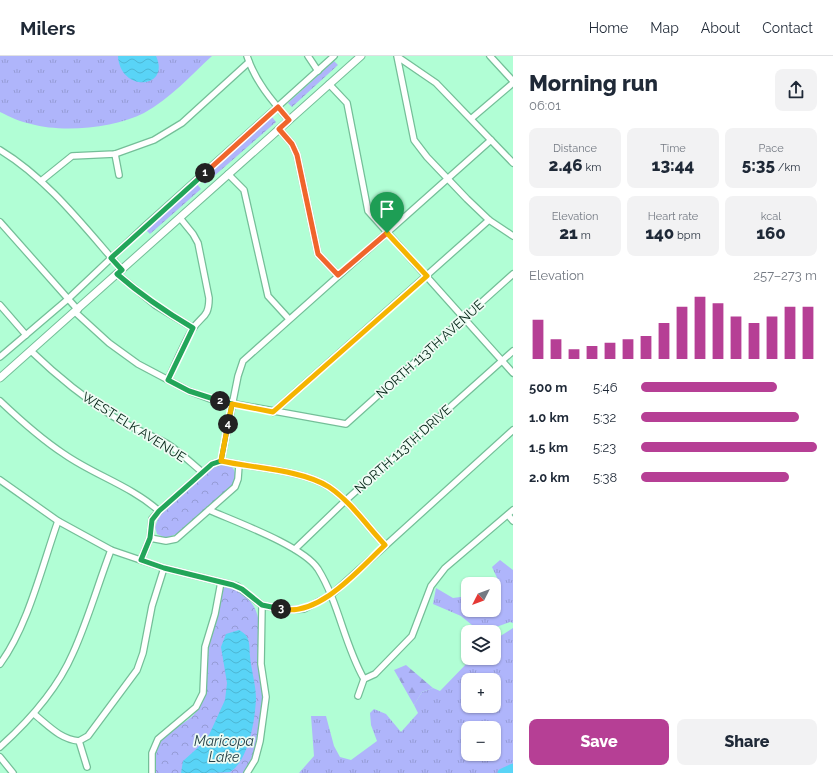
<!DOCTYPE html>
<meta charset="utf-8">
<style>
body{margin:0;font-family:Raleway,sans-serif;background:#f2f2f3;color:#1f2937;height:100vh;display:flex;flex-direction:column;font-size:15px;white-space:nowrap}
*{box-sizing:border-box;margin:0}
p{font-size:13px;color:#747a83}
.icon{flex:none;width:22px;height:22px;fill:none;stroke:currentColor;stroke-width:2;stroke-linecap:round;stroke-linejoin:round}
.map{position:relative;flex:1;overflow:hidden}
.side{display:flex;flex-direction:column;background:#fff;width:320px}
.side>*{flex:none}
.needle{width:26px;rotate:228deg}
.controls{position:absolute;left:461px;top:521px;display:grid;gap:8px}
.controls a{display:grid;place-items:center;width:40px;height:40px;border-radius:8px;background:#fff;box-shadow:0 1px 3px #0004;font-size:20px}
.pin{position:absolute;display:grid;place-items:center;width:34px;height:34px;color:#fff;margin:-41px -17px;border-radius:50% 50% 50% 0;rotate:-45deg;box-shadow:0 0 4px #0007}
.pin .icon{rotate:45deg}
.km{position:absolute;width:20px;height:20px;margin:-10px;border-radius:50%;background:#222;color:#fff;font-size:11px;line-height:20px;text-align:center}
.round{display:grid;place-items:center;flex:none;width:42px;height:42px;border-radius:8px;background:#f2f2f3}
.head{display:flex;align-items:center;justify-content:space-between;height:68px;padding:0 16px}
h1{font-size:22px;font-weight:800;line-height:30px}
.metrics{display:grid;grid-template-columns:repeat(3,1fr);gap:6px;height:68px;padding:4px 16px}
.metrics div{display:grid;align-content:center;border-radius:8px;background:#f2f2f3;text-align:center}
.metrics b{font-size:17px;font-weight:800}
.metrics small{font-size:11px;font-weight:400}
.metrics p{font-size:11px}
.chart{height:112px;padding:8px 16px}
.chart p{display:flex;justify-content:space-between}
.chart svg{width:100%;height:72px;margin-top:4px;stroke:#b63f95;stroke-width:6}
.primary-button{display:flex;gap:8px;margin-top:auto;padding:8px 16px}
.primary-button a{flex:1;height:46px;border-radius:8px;background:#b63f95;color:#fff;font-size:16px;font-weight:800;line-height:46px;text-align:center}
.primary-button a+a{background:#f2f2f3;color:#1f2937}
ul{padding:0 16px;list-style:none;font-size:13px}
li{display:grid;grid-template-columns:64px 48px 1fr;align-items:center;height:30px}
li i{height:10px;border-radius:5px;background:#b63f95}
header{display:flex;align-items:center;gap:24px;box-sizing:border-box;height:56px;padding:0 20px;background:#fff;border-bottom:1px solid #e0e1e3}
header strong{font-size:19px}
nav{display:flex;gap:22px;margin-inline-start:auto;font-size:14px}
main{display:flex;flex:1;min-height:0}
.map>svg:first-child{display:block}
</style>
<header>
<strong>Milers</strong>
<nav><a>Home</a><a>Map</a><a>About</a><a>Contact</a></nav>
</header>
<main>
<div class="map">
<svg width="513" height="717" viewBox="0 0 513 717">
<defs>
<pattern id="grass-tufts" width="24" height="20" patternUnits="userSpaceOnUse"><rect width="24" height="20" fill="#afb5fb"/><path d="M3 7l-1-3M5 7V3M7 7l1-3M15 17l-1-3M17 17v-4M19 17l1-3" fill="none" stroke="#959bd6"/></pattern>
<pattern id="forest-firs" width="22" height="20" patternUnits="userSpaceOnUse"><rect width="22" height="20" fill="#afb5fb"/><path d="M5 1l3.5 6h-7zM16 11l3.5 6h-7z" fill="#959bd6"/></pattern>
<pattern id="park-crowns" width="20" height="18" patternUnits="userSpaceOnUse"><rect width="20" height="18" fill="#afb5fb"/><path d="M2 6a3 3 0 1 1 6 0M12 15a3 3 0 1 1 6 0" fill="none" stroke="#959bd6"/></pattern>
<pattern id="water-waves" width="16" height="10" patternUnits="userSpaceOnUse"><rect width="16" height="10" fill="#59d4f7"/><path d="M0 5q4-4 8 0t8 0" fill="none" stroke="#4cb6d3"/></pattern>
</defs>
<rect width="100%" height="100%" fill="#b1fed5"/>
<g fill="url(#grass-tufts)" fill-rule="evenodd">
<path d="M0 0H212C191 19 170 43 144 57 115 72 63 77 31 68 21 66 10 61 0 56Z"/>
<polygon points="500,504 513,514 513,567 510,566 499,570 478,574 461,560 433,548 436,532 453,542 468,540 468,554 494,554 494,533 499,526 492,511"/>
<path d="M513 572V717H299L314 700 311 660H326L334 690 340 701 351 704 377 685 371 669 370 657 374 653 386 658 401 676 418 657 414 649 422 636 433 632 440 635 472 602H494V584ZM468 624H494V650H468ZM468 672H494V698H468Z"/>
</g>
<polygon fill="url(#forest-firs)" points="406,609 433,632 422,636 414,649 394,614"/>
<g fill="url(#park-crowns)">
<polygon points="334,5 338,9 292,51 288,47"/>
<polygon points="272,61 276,66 205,128 201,124"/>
<polygon points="197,128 201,133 150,178 146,174"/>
<path d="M223 408 232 411C238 418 235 425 230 432L179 477 166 482 157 478 155 471 160 458 208 414Z"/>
<path d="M227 530C239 534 251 542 256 555 262 569 257 586 258 600 258 612 263 622 263 634 264 661 258 693 245 717H155C153 663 187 680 202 646 209 630 204 612 206 595 209 574 217 553 222 533Z"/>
</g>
<g fill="url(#water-waves)">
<path d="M118 0H156C171 33 120 37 118 0Z"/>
<path d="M239 574C251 580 249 589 250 600 251 614 256 628 256 643 255 664 249 704 230 716 222 717 191 717 181 717L183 705 202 688 209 679 225 644 227 627 221 591 226 578Z"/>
</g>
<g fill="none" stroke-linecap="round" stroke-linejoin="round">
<polyline stroke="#59d4f7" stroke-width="9" points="502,717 513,712"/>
<defs>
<g id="minor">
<path d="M247 0C255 25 272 45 289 64"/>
<polyline points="308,0 318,15"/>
<polyline points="397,0 414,84 427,101 467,143 489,164 513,180"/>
<polyline points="490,0 513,25"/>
<polyline points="398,1 436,27 513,107"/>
<polyline points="329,28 347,47 368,155 513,317"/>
<polyline points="472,62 513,27"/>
<polyline points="279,73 292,88 297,99 318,198 338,219"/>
<path d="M0 94C48 123 85 172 122 214"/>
<polyline points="115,98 119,119"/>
<polyline points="228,118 244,134 268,240 289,263"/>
<polyline points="41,125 72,100 115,98 154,84 182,67 249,6"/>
<polyline points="0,166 78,254"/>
<polyline points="117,218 155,249 193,272"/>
<polyline points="0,249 26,279"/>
<polyline points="75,256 109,287 138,308 189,335 213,344 346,368 513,218"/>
<path d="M31 295C57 320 84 342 114 361 131 372 149 378 166 387 179 395 190 406 202 416"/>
<polyline points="0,301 68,243 145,170 334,0"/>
<path d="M168 324C176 307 183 289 192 274 201 259 209 263 209 242L198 187 193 178 180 162"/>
<path d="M0 345C20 364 41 383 64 398 94 419 131 430 159 455"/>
<polyline points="273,356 489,164"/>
<polyline points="221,405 238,320 243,305 491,84"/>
<polyline points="0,424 58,465 111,494 164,512 237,530 262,549 284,554 304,553 331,539 513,374"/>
<path d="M209 454C236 466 303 490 318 513 339 547 344 588 364 623"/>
<polyline points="508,459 513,465"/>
<polyline points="150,482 166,485 176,483 235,431 238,423 239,409"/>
<polyline points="295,493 345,445 513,295"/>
<path d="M141 504 150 482 152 463 159 455 212 408 221 405C253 412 303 414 329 431 351 446 367 470 385 489"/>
<path d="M0 608C28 570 42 510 58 465"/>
<polyline points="358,640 364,623 375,618 412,580 431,530 445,512 513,454"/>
<path d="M34 658C49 670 60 683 79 685L87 711"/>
<polyline points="79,685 88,680 137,614 143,597 152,550 164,512"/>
<path d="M0 691C30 664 57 634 73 597 88 564 98 528 111 494"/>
<polyline points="0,701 13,717"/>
<polyline points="152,717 152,697 158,683 196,651 203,637 205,591 215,558 221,526"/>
<polyline points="247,717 255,704 260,685 266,641 261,608 262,549"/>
</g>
<polyline id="tertiary" points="0,322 361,0"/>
</defs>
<use href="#minor" stroke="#74bf98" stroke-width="8"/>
<use href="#tertiary" stroke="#74bf98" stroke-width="9"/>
<use href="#minor" stroke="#fff" stroke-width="5.5"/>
<use href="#tertiary" stroke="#fff" stroke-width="7"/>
</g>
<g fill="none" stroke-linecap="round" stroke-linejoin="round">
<defs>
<polyline id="split-1" points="205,117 278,51 289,64 279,73 292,88 297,99 318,198 338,219 387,177"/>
<path id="split-2" d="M205 117 111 202 122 214 117 218C141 239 166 256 193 272L168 324 189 335 220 345"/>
<polyline id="split-3" points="220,345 232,348 221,405 212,408 159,455 152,464 150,482 141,504 164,512 233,529 242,533 262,549 281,553"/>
<path id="split-4" d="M228 368 221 405C253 412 303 414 329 431 351 446 367 470 385 489 359 513 320 561 281 553"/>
<polyline id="split-5" points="228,368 232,348 273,356 427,220 387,177"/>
</defs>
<use href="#split-1" stroke="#fff" stroke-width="8"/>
<use href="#split-2" stroke="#fff" stroke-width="8"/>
<use href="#split-3" stroke="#fff" stroke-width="8"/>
<use href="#split-4" stroke="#fff" stroke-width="8"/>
<use href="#split-5" stroke="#fff" stroke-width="8"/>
<use href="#split-1" stroke="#f0652b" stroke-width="5"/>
<use href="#split-2" stroke="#22a559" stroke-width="5"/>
<use href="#split-3" stroke="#22a559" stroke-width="5"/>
<use href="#split-4" stroke="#f5b400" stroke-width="5"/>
<use href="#split-5" stroke="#f5b400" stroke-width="5"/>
</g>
<g text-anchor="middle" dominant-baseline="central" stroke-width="3.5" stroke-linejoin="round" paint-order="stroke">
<g font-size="13" fill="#012113" stroke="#edfbf3">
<text transform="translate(430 293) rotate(-42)">NORTH 113TH AVENUE</text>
<text transform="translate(134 371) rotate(32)">WEST ELK AVENUE</text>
<text transform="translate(403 393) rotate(-42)">NORTH 113TH DRIVE</text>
</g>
<g font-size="14" font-style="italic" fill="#233e46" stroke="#edfbf3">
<text x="224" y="685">Maricopa<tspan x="224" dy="16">Lake</tspan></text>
</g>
</g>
</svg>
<div class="controls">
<a><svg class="needle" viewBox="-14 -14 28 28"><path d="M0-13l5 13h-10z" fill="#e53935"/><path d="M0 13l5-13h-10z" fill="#747a83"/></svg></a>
<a><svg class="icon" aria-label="layers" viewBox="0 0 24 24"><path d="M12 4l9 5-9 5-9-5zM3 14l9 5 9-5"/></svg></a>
<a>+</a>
<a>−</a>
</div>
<div class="pin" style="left:387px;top:177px;background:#1e9e55"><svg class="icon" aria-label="arrive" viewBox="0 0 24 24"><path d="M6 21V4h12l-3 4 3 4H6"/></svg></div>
<b class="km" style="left:205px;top:117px">1</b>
<b class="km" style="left:220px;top:345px">2</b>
<b class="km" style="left:281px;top:553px">3</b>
<b class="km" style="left:228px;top:368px">4</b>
</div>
<section class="side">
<div class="head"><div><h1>Morning run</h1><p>06:01</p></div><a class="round"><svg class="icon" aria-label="share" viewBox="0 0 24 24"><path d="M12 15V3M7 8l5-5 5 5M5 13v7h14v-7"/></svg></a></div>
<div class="metrics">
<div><p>Distance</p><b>2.46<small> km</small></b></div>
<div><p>Time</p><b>13:44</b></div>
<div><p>Pace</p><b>5:35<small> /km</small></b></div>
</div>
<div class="metrics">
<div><p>Elevation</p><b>21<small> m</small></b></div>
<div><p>Heart rate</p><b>140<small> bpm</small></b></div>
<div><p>kcal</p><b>160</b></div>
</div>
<div class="chart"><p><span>Elevation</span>257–273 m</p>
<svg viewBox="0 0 160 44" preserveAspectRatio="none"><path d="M5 44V20M15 44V32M25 44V38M35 44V36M45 44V34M55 44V32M65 44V30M75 44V22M85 44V12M95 44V6M105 44V10M115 44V18M125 44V22M135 44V18M145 44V12M155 44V12"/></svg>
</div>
<ul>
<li><b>500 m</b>5:46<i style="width:77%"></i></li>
<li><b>1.0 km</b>5:32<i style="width:90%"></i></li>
<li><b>1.5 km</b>5:23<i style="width:100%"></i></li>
<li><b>2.0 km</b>5:38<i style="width:84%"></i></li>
</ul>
<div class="primary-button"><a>Save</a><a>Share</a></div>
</section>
</main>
